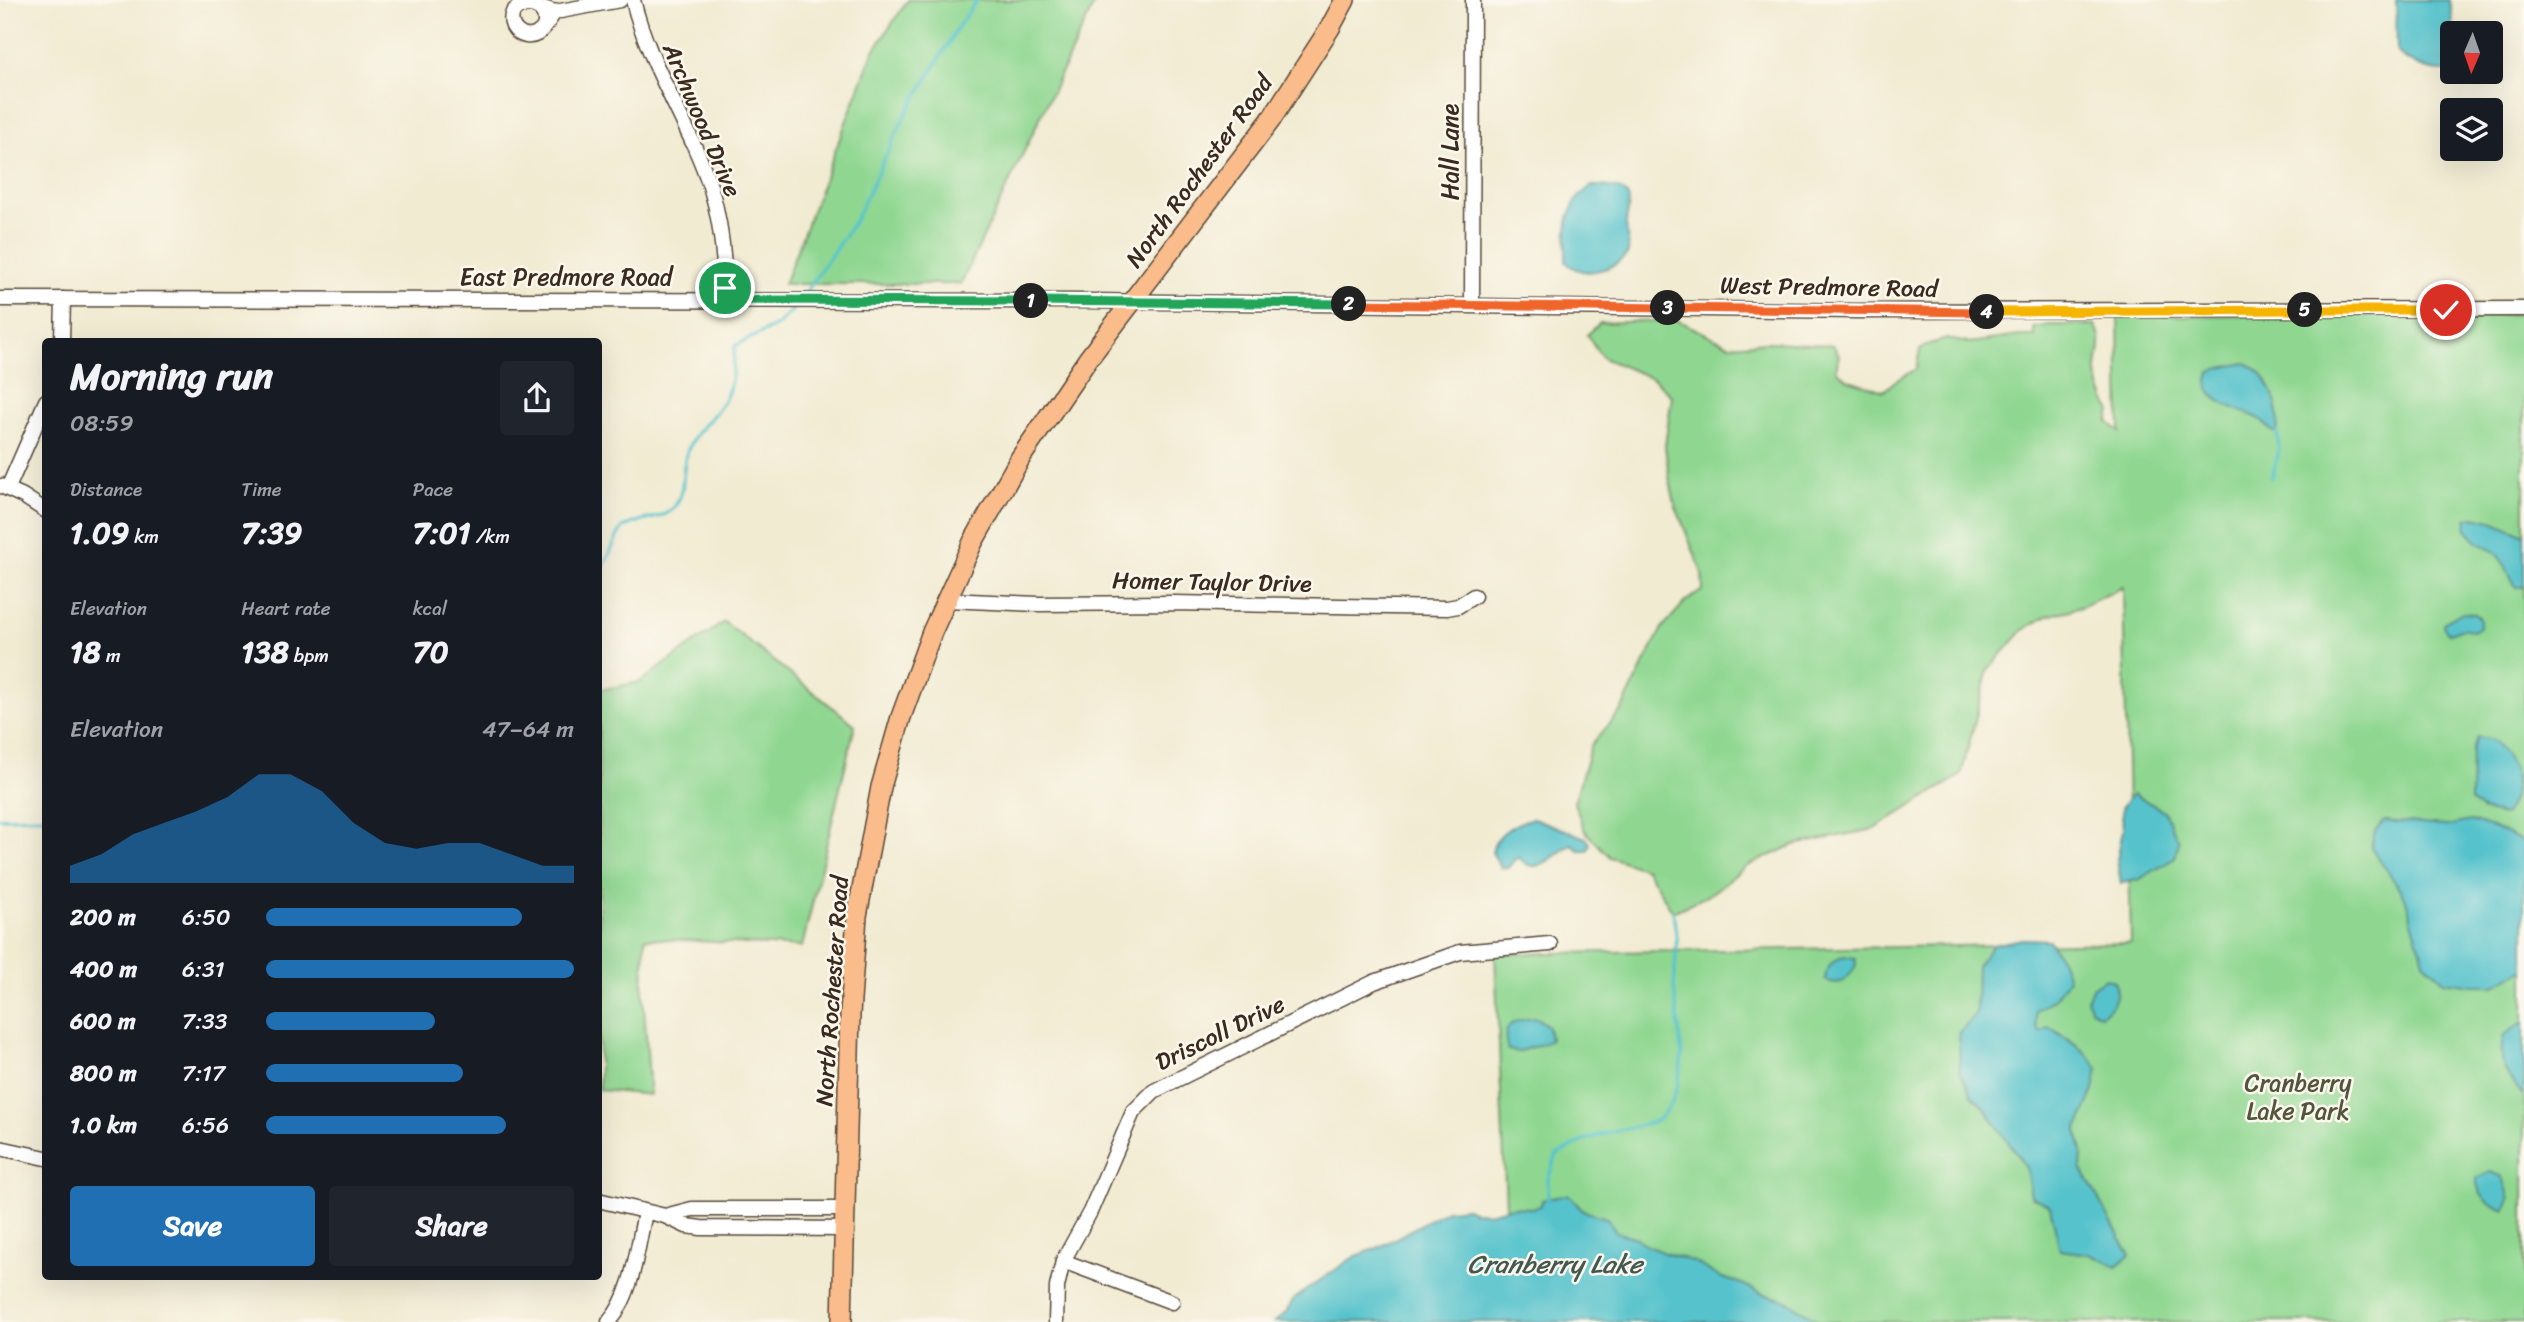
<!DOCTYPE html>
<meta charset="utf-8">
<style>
body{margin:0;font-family:Sriracha,sans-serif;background:#20242c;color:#f1f3f6;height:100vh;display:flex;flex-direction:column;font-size:26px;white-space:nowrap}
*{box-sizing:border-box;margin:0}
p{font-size:23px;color:#9ea1a6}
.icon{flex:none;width:38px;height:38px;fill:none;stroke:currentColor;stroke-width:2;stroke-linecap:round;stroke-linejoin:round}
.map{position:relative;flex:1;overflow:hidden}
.side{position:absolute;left:42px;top:338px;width:560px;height:942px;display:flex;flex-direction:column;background:#171b24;border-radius:7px;box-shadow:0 7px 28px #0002}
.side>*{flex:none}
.needle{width:46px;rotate:182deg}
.buttons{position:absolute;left:2440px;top:21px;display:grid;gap:14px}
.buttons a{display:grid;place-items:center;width:63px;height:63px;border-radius:7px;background:#171b24;box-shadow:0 7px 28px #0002;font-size:35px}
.pin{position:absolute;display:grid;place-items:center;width:60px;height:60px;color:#fff;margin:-30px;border:4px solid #fff;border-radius:50%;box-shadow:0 2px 7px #0007}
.km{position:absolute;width:35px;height:35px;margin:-18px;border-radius:50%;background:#222;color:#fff;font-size:19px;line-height:35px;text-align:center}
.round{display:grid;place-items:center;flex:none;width:74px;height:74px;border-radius:7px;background:#20242c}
.head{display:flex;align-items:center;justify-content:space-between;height:119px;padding:0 28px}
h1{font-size:38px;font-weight:700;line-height:52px}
.metrics{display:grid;grid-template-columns:repeat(3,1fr);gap:10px;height:119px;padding:7px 28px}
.metrics div{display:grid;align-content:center}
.metrics b{font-size:30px;font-weight:700}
.metrics small{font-size:19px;font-weight:400}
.metrics p{font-size:19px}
.chart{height:196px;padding:14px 28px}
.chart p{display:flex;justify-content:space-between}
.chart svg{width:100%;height:126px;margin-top:7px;fill:#1f6fb2;opacity:.7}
.primary-button{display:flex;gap:14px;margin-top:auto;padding:14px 28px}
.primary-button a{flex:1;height:80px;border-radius:7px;background:#1f6fb2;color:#fff;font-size:28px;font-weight:700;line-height:80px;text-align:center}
.primary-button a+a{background:#20242c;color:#f1f3f6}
ul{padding:0 28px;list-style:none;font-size:23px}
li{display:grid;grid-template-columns:112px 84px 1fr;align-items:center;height:52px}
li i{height:18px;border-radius:9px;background:#1f6fb2}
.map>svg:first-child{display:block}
</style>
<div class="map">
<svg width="2524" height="1322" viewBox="0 0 2524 1322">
<rect width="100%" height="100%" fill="#fbf7ec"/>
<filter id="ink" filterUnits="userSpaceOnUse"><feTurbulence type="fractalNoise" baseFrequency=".0143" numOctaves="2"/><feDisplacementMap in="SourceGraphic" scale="14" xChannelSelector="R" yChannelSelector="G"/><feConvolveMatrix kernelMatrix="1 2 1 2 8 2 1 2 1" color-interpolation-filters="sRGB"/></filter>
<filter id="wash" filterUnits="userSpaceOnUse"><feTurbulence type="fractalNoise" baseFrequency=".00686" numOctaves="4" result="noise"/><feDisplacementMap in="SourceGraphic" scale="28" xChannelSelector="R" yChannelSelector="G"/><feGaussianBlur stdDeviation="1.57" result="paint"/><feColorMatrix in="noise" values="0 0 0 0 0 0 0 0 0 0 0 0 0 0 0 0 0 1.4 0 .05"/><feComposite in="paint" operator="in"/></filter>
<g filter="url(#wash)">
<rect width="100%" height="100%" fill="#f1ebd2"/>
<g fill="#8fd791" stroke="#658058" stroke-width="2">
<polygon points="908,0 1096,0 961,284 784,284 873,52"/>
<path d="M2524 314V1322H1511L1495 954 2131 943 2123 587 2081 607 2047 616 2023 630 1988 670 1961 775 1874 829 1794 845 1747 866 1709 895 1673 912 1646 869 1610 857 1585 831 1574 803 1591 745 1621 711 1662 628 1685 602 1703 590 1702 573 1675 504 1669 476 1665 446 1672 396 1654 379 1603 358 1587 335 1600 323 1677 320 1729 345 1768 342 1833 345 1839 355 1836 370 1849 380 1884 391 1895 381 1916 369 1920 350 1929 344 1947 339 1969 343 2019 336H2035L2034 328 2049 325H2095C2106 343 2096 355 2097 374 2099 387 2105 400 2111 411L2108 422 2120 432 2118 316Z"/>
<polygon points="724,622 855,725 802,947 645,938 643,991 650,1095 599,1090 599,690 640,682"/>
</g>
<g fill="#56c3cc" stroke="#487675" stroke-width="2">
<path d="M2396 0H2450L2454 33H2452V63L2446 71C2428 72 2410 63 2397 52Z"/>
<path d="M1592 186C1604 186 1630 186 1629 203 1629 210 1626 217 1626 225 1627 235 1629 243 1628 253 1614 270 1583 280 1566 262 1566 234 1564 203 1592 186Z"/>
<path d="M2245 363C2269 371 2282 409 2277 433 2268 431 2265 421 2256 417 2240 409 2206 404 2208 380 2209 376 2209 373 2213 371 2221 366 2236 366 2245 363Z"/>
<polygon points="2474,517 2495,522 2524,535 2524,587 2516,587 2505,565 2495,552 2476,541 2466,530 2467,519"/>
<polygon points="2461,613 2475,614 2480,618 2480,626 2473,631 2463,628 2449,633 2444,628 2443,623"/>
<path d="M2477 737 2494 740C2518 773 2524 777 2505 815L2481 810 2471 801 2472 749Z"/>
<polygon points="2133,794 2164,811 2179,841 2175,858 2138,880 2121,883 2117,860 2123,830 2122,806"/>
<path d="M1533 818 1586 838 1590 844 1588 850H1578L1572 844C1557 851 1536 880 1520 858L1515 859 1508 868H1501L1492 852C1496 833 1516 823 1533 818Z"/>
<polygon points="2384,821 2446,826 2471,821 2504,832 2524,842 2524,970 2495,985 2473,985 2444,981 2424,961 2405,897 2371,847 2375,831"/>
<path d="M2022 939 2049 940 2062 961 2068 979 2055 998 2036 1011V1024L2039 1032 2048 1027C2068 1038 2085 1049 2098 1068L2094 1090 2077 1130 2082 1152 2081 1168 2130 1255 2116 1266 2089 1254 2060 1250 2050 1206 2031 1196 2026 1168 1987 1111 1972 1095 1960 1072 1959 1034 1976 1013 1977 966 1993 945Z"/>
<path d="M1844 956 1855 958 1856 965C1849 978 1841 988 1825 980 1826 965 1832 962 1844 956Z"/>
<path d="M2105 979 2114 981C2121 994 2113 1008 2101 1015L2091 1010 2087 1000 2092 988Z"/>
<path d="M1537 1018 1548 1026 1550 1040C1540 1047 1530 1046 1519 1052L1508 1050C1499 1023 1516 1019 1537 1018Z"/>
<path d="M2524 1022V1096C2505 1074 2497 1064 2504 1035Z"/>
<path d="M2491 1172 2503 1177 2510 1199 2505 1211C2490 1205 2476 1196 2477 1178Z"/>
<polygon points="1566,1195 1569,1195 1583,1211 1607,1218 1616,1232 1637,1238 1645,1245 1664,1253 1695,1262 1719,1277 1742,1284 1763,1294 1785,1300 1820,1322 1275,1322 1286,1312 1295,1298 1354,1257 1380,1247 1447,1210 1467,1208 1475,1212 1480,1211 1488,1213 1512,1207 1532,1208 1541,1206 1542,1200"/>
</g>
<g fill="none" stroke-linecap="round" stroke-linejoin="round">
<g stroke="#56c3cc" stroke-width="3.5">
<polyline points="806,292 855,220 905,116 962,21 977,0"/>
<path d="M2271 478C2277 463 2281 449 2277 433"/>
<path d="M598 577C606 567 616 534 622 529 637 517 664 522 676 505 686 489 681 469 687 452 694 432 710 421 722 404 733 387 733 366 735 346L779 324 793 309"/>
<polyline points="0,818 46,817"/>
<polyline points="1548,1199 1548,1178 1557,1155 1585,1140 1610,1132 1652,1123 1659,1119 1672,1102 1678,1084 1682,1056 1674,988 1677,938 1673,912"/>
</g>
</g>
</g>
<g filter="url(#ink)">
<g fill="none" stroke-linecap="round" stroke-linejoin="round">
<defs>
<g id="minor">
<path d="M633 0C649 67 690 124 711 189 722 225 725 263 725 300"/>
<polyline points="546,9 555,12 620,0"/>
<path d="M544 27C551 3 522 0 513 12 506 27 523 42 537 34 545 29 549 19 555 12"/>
<polyline points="0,299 1087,301 1858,311 2524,309"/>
<polyline points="1472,305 1473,0"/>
<polyline points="62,341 63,299"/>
<polyline points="1,486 23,496 46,511"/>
<polyline points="8,488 46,401"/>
<polyline points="947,600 1038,604 1173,603 1447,608 1458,606 1474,596"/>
<polyline points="0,1148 46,1158"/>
<polyline points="598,1200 665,1216 686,1226 701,1228 844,1229"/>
<polyline points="665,1216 692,1209 845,1209"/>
<polyline points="1063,1261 1172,1302"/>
<path d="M609 1322C633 1295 637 1248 645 1213"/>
<polyline points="1056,1322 1057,1287 1063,1261 1090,1212 1133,1112 1154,1091 1374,982 1460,952 1550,944"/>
</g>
<polyline id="major" points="842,1322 850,1014 857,916 881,787 901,717 932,632 973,542 1021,457 1088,359 1270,121 1330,28 1345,0"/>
</defs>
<use href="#minor" stroke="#564739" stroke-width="17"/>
<use href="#major" stroke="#564739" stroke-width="22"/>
<use href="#minor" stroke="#fff" stroke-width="14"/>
<use href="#major" stroke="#fabc8b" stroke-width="19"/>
</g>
</g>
<g fill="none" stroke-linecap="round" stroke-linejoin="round" filter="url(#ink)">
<defs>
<polyline id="split-1" points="725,288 725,300 1031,301"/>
<polyline id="split-2" points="1031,301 1349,304"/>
<polyline id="split-3" points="1349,304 1668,308"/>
<polyline id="split-4" points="1668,308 1987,312"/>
<polyline id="split-5" points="1987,312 2305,310"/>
<polyline id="split-6" points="2305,310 2446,310"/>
</defs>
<use href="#split-1" stroke="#fff" stroke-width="14"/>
<use href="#split-2" stroke="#fff" stroke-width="14"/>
<use href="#split-3" stroke="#fff" stroke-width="14"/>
<use href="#split-4" stroke="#fff" stroke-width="14"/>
<use href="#split-5" stroke="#fff" stroke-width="14"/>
<use href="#split-6" stroke="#fff" stroke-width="14"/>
<use href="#split-1" stroke="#22a559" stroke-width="9"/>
<use href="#split-2" stroke="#22a559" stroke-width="9"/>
<use href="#split-3" stroke="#f0652b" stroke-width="9"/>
<use href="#split-4" stroke="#f0652b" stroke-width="9"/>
<use href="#split-5" stroke="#f5b400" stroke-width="9"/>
<use href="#split-6" stroke="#f5b400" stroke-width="9"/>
</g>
<g text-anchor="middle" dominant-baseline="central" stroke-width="5" stroke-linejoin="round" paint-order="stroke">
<g font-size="24" fill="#3b2a1e" stroke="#fbf7ec">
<text transform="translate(702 120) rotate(67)">Archwood Drive</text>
<text transform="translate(1450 152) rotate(-90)">Hall Lane</text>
<text transform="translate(1199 171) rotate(-54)">North Rochester Road</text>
<text x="566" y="277">East Predmore Road</text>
<text transform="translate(1829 287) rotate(1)">West Predmore Road</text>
<text transform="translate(1212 582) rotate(1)">Homer Taylor Drive</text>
<text transform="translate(832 991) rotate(-86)">North Rochester Road</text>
<text transform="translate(1220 1033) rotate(-26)">Driscoll Drive</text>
</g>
<g font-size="24" fill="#50553b" stroke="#fbf7ec">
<text x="2298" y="1083">Cranberry<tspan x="2298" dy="28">Lake Park</tspan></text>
</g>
<g font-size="26" font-style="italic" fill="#435852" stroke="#fbf7ec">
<text x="1555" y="1264">Cranberry Lake</text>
</g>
</g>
</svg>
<div class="buttons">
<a><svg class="needle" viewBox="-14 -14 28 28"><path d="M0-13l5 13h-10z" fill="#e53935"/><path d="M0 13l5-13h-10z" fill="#9ea1a6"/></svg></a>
<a><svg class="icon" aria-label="layers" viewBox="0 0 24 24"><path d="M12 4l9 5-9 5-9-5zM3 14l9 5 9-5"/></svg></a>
</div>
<div class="pin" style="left:725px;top:288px;background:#1e9e55"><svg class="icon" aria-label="arrive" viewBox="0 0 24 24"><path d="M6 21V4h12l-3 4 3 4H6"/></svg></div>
<div class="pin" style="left:2446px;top:310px;background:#d93025"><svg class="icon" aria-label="check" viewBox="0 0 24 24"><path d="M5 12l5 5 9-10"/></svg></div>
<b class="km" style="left:1031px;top:301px">1</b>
<b class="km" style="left:1349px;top:304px">2</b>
<b class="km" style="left:1668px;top:308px">3</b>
<b class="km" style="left:1987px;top:312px">4</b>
<b class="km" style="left:2305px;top:310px">5</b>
<section class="side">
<div class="head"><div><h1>Morning run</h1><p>08:59</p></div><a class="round"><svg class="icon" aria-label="share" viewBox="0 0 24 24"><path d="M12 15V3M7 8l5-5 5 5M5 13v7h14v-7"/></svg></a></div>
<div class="metrics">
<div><p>Distance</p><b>1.09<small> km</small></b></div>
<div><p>Time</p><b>7:39</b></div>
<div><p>Pace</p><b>7:01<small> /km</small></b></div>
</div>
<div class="metrics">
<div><p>Elevation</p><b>18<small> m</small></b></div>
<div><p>Heart rate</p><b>138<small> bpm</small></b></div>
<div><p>kcal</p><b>70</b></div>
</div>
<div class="chart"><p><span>Elevation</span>47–64 m</p>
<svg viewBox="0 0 160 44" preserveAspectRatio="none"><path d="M0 44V38L10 34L20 27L30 23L40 19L50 14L60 6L70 6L80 12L90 23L100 30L110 32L120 30L130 30L140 34L150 38L160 38V44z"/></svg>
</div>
<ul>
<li><b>200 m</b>6:50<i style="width:83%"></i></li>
<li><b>400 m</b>6:31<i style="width:100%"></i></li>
<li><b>600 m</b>7:33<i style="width:55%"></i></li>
<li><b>800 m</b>7:17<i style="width:64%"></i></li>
<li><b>1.0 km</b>6:56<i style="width:78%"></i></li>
</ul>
<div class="primary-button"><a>Save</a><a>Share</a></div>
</section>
</div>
